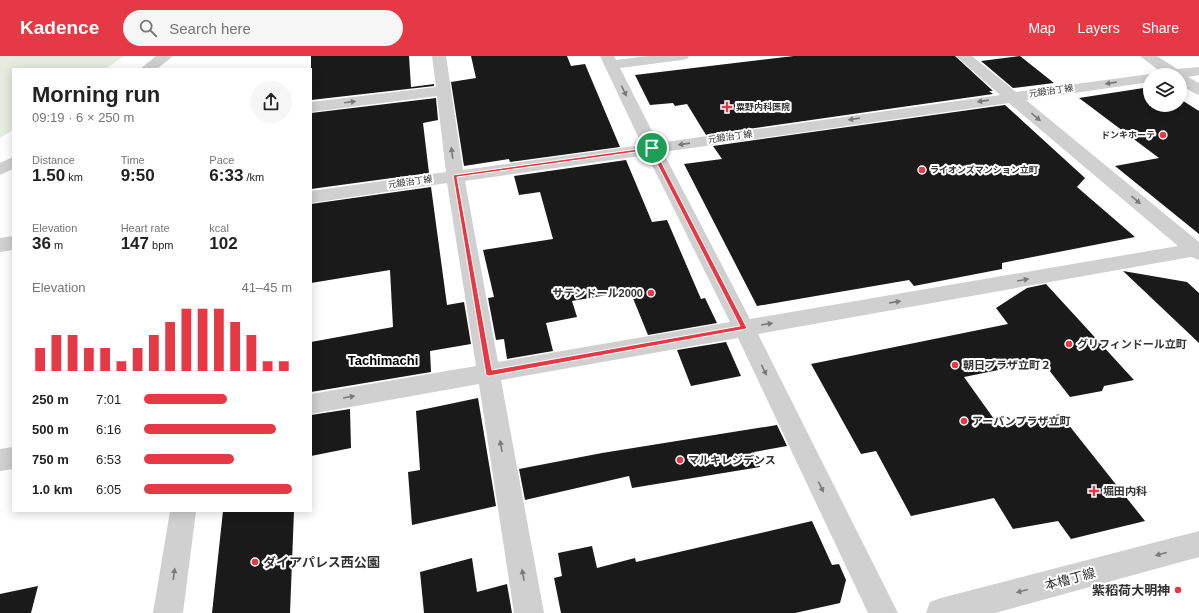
<!DOCTYPE html>
<meta charset="utf-8">
<style>
body{margin:0;font-family:Helvetica,"Noto Sans JP",sans-serif;background:#f6f6f6;color:#222;height:100vh;display:flex;flex-direction:column;font-size:15px;white-space:nowrap}
*{box-sizing:border-box;margin:0}
p{font-size:13px;color:#767676}
.icon{flex:none;width:22px;height:22px;fill:none;stroke:currentColor;stroke-width:2;stroke-linecap:round;stroke-linejoin:round}
.map{position:relative;flex:1;overflow:hidden}
.drawer{position:absolute;left:12px;top:12px;width:300px;height:444px;display:flex;flex-direction:column;background:#fff;border-radius:0px;box-shadow:0 2px 10px #0003}
.drawer>*{flex:none}
.tools{position:absolute;left:1143px;top:12px;display:grid;gap:8px}
.tools a{display:grid;place-items:center;width:44px;height:44px;border-radius:50%;background:#fff;box-shadow:0 2px 10px #0003;font-size:20px}
.pin{position:absolute;display:grid;place-items:center;width:34px;height:34px;color:#fff;margin:-17px;border:2px solid #fff;border-radius:50%;box-shadow:0 1px 4px #0007}
.round{display:grid;place-items:center;flex:none;width:42px;height:42px;border-radius:21px;background:#f6f6f6}
.head{display:flex;align-items:center;justify-content:space-between;height:68px;padding:0 20px}
h1{font-size:22px;font-weight:700;line-height:30px}
.figures{display:grid;grid-template-columns:repeat(3,1fr);gap:6px;height:68px;padding:4px 20px}
.figures div{display:grid;align-content:center}
.figures b{font-size:17px;font-weight:700}
.figures small{font-size:11px;font-weight:400}
.figures p{font-size:11px}
.chart{height:112px;padding:8px 20px}
.chart p{display:flex;justify-content:space-between}
.chart svg{width:100%;height:72px;margin-top:4px;stroke:#e63946;stroke-width:6}
ul{padding:0 20px;list-style:none;font-size:13px}
li{display:grid;grid-template-columns:64px 48px 1fr;align-items:center;height:30px}
li i{height:10px;border-radius:5px;background:#e63946}
header{display:flex;align-items:center;gap:24px;box-sizing:border-box;height:56px;padding:0 20px;background:#e63946;color:#fff}
header strong{font-size:19px}
nav{display:flex;gap:22px;margin-inline-start:auto;font-size:14px}
.search{width:280px;height:36px;background:#f6f6f6;display:flex;align-items:center;gap:10px;box-sizing:border-box;padding:0 14px;border-radius:22px;color:#767676;font-size:15px}
.map>svg:first-child{display:block}
</style>
<header>
<strong>Kadence</strong>
<div class="search"><svg class="icon" aria-label="search" viewBox="0 0 24 24"><circle cx="10" cy="10" r="6"/><path d="M15 15l6 6"/></svg>Search here</div>
<nav><a>Map</a><a>Layers</a><a>Share</a></nav>
</header>
<div class="map">
<svg width="1199" height="557" viewBox="0 0 1199 557">
<rect width="100%" height="100%" fill="#fff"/>
<polygon fill="#e6ecdf" points="0,0 124,0 105,13 13,13 13,74 0,82"/>
<g fill="#1a1a1a">
<polygon points="311,0 409,0 411,31 434,28 434,30 311,44"/>
<polygon points="471,0 567,0 571,10 585,8 620,91 510,106 509,103 464,110 451,26 476,22"/>
<polygon points="794,0 955,0 993,35 989,35 993,38 706,79 687,48 675,50 673,47 650,49 635,19"/>
<polygon points="1020,0 1054,27 1013,32 981,5"/>
<polygon points="1150,31 1150,49 1180,49 1180,43 1199,55 1199,178 1115,110 1159,102 1079,42"/>
<polygon points="436,42 438,64 423,67 429,117 311,133 311,57"/>
<polygon points="1005,49 1085,122 1077,131 1135,181 1002,207 1002,213 914,230 909,224 757,250 684,108 722,103 713,90"/>
<polygon points="626,104 652,166 667,164 701,243 705,242 717,267 648,279 630,235 572,245 577,261 546,267 553,295 507,303 504,283 496,284 488,242 494,241 483,194 553,183 540,136 519,139 514,120"/>
<polygon points="431,131 447,249 464,246 471,288 430,295 431,316 311,336 311,286 393,271 390,214 311,227 311,148"/>
<polygon points="1123,215 1187,226 1199,237 1199,287"/>
<polygon points="1046,228 1134,324 1104,330 1102,335 1070,341 1042,305 964,321 999,370 1060,358 1145,465 1071,483 1058,465 1013,473 994,442 911,460 876,395 861,398 811,308 1008,268 996,252 1027,232"/>
<polygon points="726,286 741,320 691,330 677,294"/>
<polygon points="478,342 496,450 412,469 408,416 420,414 416,355"/>
<polygon points="350,353 351,392 311,400 311,359"/>
<polygon points="777,369 787,390 754,396 760,411 632,432 629,420 525,444 519,413 602,397"/>
<polygon points="223,455 294,455 290,557 212,557"/>
<polygon points="812,465 832,509 839,508 846,524 840,547 795,557 561,557 554,522 562,520 558,497 592,490 597,512 635,502 636,506"/>
<polygon points="472,502 477,536 507,528 512,557 424,557 420,516"/>
<polygon points="38,530 31,557 0,557 0,538"/>
</g>
<g fill="none" stroke-linecap="round" stroke-linejoin="round">
<g fill="#d0d0d0" fill-rule="evenodd">
<polygon points="156,0 173,0 157,13 140,13"/>
<path d="M432 0H446L463 114 642 89 600 0H614L616 4 648 0H689L687 3 682 4 620 12 658 87 1000 39 956 0H972L1016 36 1150 18 1155 19H1150V26L1026 44 1199 186V204L1191 201 758 278 898 557H868L738 282 501 324 544 557H514L479 328 311 358V338L476 310 447 127 311 147V135L446 116 437 40 311 56V46L436 31ZM1009 47 1178 190 750 263 663 96ZM647 99 730 266 498 306 465 125Z"/>
<polygon points="1140,0 1157,0 1177,13 1199,11 1199,19 1188,21 1199,27 1199,39 1194,37 1180,29 1180,19 1161,19 1162,17"/>
<polygon points="13,101 13,113 0,119 0,107"/>
<polygon points="13,180 13,194 0,196 0,182"/>
<polygon points="13,391 13,413 0,415 0,393"/>
<polygon points="170,455 196,455 183,557 153,557"/>
<polygon points="1199,475 1199,501 995,557 926,557 930,546 941,542"/>
</g>
</g>
<defs><path id="oneway-solid" d="M-6-.8H1V-3.2L6.5 0L1 3.2V.8H-6Z"/></defs>
<g fill="#7a7a7a">
<use href="#oneway-solid" transform="translate(1111 27) rotate(172)"/>
<use href="#oneway-solid" transform="translate(624 35) rotate(64)"/>
<use href="#oneway-solid" transform="translate(983 45) rotate(172)"/>
<use href="#oneway-solid" transform="translate(350 46) rotate(-7)"/>
<use href="#oneway-solid" transform="translate(1036 61) rotate(40)"/>
<use href="#oneway-solid" transform="translate(854 63) rotate(172)"/>
<use href="#oneway-solid" transform="translate(684 88) rotate(172)"/>
<use href="#oneway-solid" transform="translate(452 97) rotate(-97)"/>
<use href="#oneway-solid" transform="translate(1136 144) rotate(40)"/>
<use href="#oneway-solid" transform="translate(1023 224) rotate(-10)"/>
<use href="#oneway-solid" transform="translate(895 246) rotate(-9)"/>
<use href="#oneway-solid" transform="translate(767 268) rotate(-9)"/>
<use href="#oneway-solid" transform="translate(764 314) rotate(64)"/>
<use href="#oneway-solid" transform="translate(349 341) rotate(-10)"/>
<use href="#oneway-solid" transform="translate(501 390) rotate(-100)"/>
<use href="#oneway-solid" transform="translate(821 431) rotate(64)"/>
<use href="#oneway-solid" transform="translate(1161 498) rotate(165)"/>
<use href="#oneway-solid" transform="translate(174 518) rotate(-82)"/>
<use href="#oneway-solid" transform="translate(523 519) rotate(-100)"/>
<use href="#oneway-solid" transform="translate(1022 535) rotate(165)"/>
</g>
<path fill="#e63946" stroke="#fff" fill-rule="evenodd" d="M652 91 654 92 747 272 746 273 489 320 486 319 453 119ZM650 94 740 270 492 314 457 121Z"/>
<g fill="#e63946" stroke="#fff" stroke-width="1.5">
<path d="M725 45h4v4h4v4h-4v4h-4v-4h-4v-4h4z"/>
<circle cx="1163" cy="79" r="4"/>
<circle cx="922" cy="114" r="4"/>
<circle cx="651" cy="237" r="4"/>
<circle cx="1069" cy="288" r="4"/>
<circle cx="955" cy="309" r="4"/>
<circle cx="964" cy="365" r="4"/>
<circle cx="680" cy="404" r="4"/>
<path d="M1092 429h4v4h4v4h-4v4h-4v-4h-4v-4h4z"/>
<circle cx="255" cy="506" r="4"/>
<circle cx="1178" cy="534" r="4"/>
</g>
<g text-anchor="middle" dominant-baseline="central" stroke-width="4" stroke-linejoin="round" paint-order="stroke">
<g font-size="9" fill="#333" stroke="#fff">
<text transform="translate(1051 35) rotate(-8)">元鍛治丁線</text>
<text transform="translate(730 81) rotate(-8)">元鍛治丁線</text>
<text transform="translate(410 126) rotate(-8)">元鍛治丁線</text>
</g>
<g font-size="9" font-weight="bold" fill="#333" stroke="#fff" text-anchor="start">
<text x="736" y="51">粟野内科医院</text>
<text x="1155" y="79" text-anchor="end">ドンキホーテ</text>
<text x="930" y="114">ライオンズマンション立町</text>
</g>
<g font-size="11" font-weight="bold" fill="#333" stroke="#fff" text-anchor="start">
<text x="643" y="237" text-anchor="end">サテンドール2000</text>
<text x="1077" y="288">グリフィンドール立町</text>
<text x="963" y="309">朝日プラザ立町２</text>
<text x="972" y="365">アーバンプラザ立町</text>
<text x="688" y="404">マルキレジデンス</text>
<text x="1103" y="435">堀田内科</text>
</g>
<g font-size="13" font-weight="bold" fill="#000" stroke="#fff">
<text x="383" y="304">Tachimachi</text>
</g>
<g font-size="13" font-weight="bold" fill="#333" stroke="#fff" text-anchor="start">
<text x="263" y="506">ダイアパレス西公園</text>
<text x="1170" y="534" text-anchor="end">紫稻荷大明神</text>
</g>
<g font-size="13" fill="#333" stroke="#fff">
<text transform="translate(1070 523) rotate(-15)">本櫓丁線</text>
</g>
</g>
</svg>
<div class="tools">
<a><svg class="icon" aria-label="layers" viewBox="0 0 24 24"><path d="M12 4l9 5-9 5-9-5zM3 14l9 5 9-5"/></svg></a>
</div>
<div class="pin" style="left:652px;top:92px;background:#1e9e55"><svg class="icon" aria-label="arrive" viewBox="0 0 24 24"><path d="M6 21V4h12l-3 4 3 4H6"/></svg></div>
<section class="drawer">
<div class="head"><div><h1>Morning run</h1><p>09:19 · 6 × 250 m</p></div><a class="round"><svg class="icon" aria-label="share" viewBox="0 0 24 24"><path d="M12 15V3M7 8l5-5 5 5M5 13v7h14v-7"/></svg></a></div>
<div class="figures">
<div><p>Distance</p><b>1.50<small> km</small></b></div>
<div><p>Time</p><b>9:50</b></div>
<div><p>Pace</p><b>6:33<small> /km</small></b></div>
</div>
<div class="figures">
<div><p>Elevation</p><b>36<small> m</small></b></div>
<div><p>Heart rate</p><b>147<small> bpm</small></b></div>
<div><p>kcal</p><b>102</b></div>
</div>
<div class="chart"><p><span>Elevation</span>41–45 m</p>
<svg viewBox="0 0 160 44" preserveAspectRatio="none"><path d="M5 44V30M15 44V22M25 44V22M35 44V30M45 44V30M55 44V38M65 44V30M75 44V22M85 44V14M95 44V6M105 44V6M115 44V6M125 44V14M135 44V22M145 44V38M155 44V38"/></svg>
</div>
<ul>
<li><b>250 m</b>7:01<i style="width:56%"></i></li>
<li><b>500 m</b>6:16<i style="width:89%"></i></li>
<li><b>750 m</b>6:53<i style="width:61%"></i></li>
<li><b>1.0 km</b>6:05<i style="width:100%"></i></li>
</ul>
</section>
</div>
